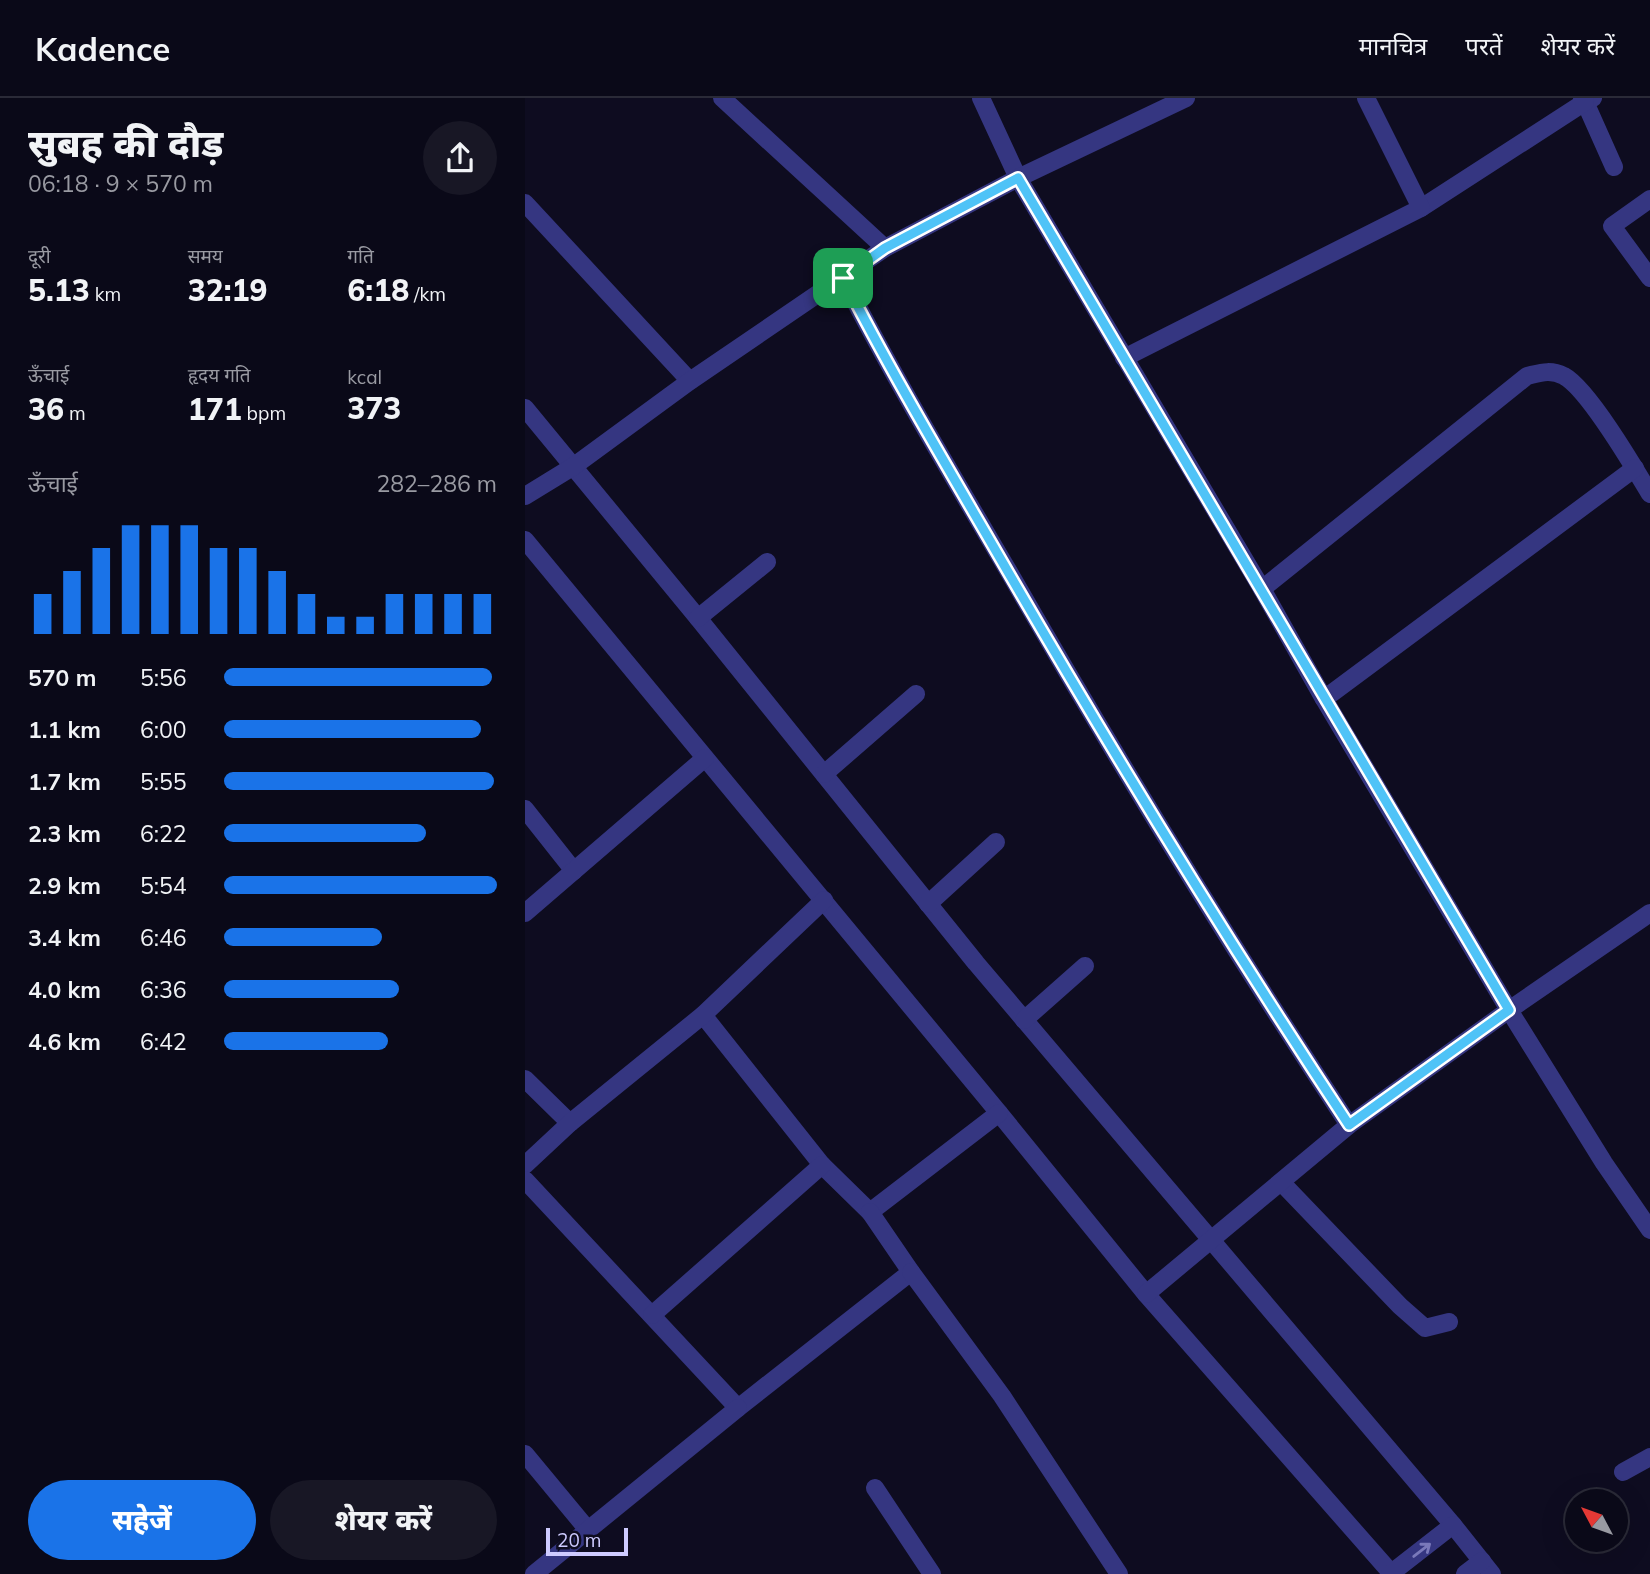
<!DOCTYPE html>
<html lang="hi">
<meta charset="utf-8">
<style>
body{margin:0;font-family:Mulish,"Noto Sans Devanagari",sans-serif;background:#181725;color:#f1f3f6;height:100vh;display:flex;flex-direction:column;font-size:26px;white-space:nowrap}
*{box-sizing:border-box;margin:0}
p{font-size:23px;color:#999aa2}
.icon{flex:none;width:38px;height:38px;fill:none;stroke:currentColor;stroke-width:2;stroke-linecap:round;stroke-linejoin:round}
.map{position:relative;flex:1;overflow:hidden}
.details{display:flex;flex-direction:column;background:#0a0918;width:525px}
.details>*{flex:none}
.needle{width:46px;rotate:311deg}
.fabs{position:absolute;left:1040px;top:1391px;display:grid;gap:14px}
.fabs a{display:grid;place-items:center;width:63px;height:63px;border-radius:50%;background:#0a0918;box-shadow:0 7px 28px #0002,0 0 0 2px #2a2a37;font-size:35px}
.scale{position:absolute;left:21px;bottom:18px;width:82px;box-sizing:border-box;padding-left:7px;border:4px solid #cecbff;border-top:0;font-size:19px;line-height:24px;white-space:nowrap;color:#cecbff;-webkit-text-stroke:5px #0e0c20;paint-order:stroke}
.pin{position:absolute;display:grid;place-items:center;width:60px;height:60px;color:#fff;margin:-30px;border-radius:14px;box-shadow:0 4px 10px #0006}
.round{display:grid;place-items:center;flex:none;width:74px;height:74px;border-radius:37px;background:#181725}
.overview{display:flex;align-items:center;justify-content:space-between;height:119px;padding:0 28px}
h1{font-size:38px;font-weight:800;line-height:52px}
.figures{display:grid;grid-template-columns:repeat(3,1fr);gap:10px;height:119px;padding:7px 28px}
.figures div{display:grid;align-content:center}
.figures b{font-size:30px;font-weight:800}
.figures small{font-size:19px;font-weight:400}
.figures p{font-size:19px}
.chart{height:196px;padding:14px 28px}
.chart p{display:flex;justify-content:space-between}
.chart svg{width:100%;height:126px;margin-top:7px;stroke:#1a73e8;stroke-width:6}
.action{display:flex;gap:14px;margin-top:auto;padding:14px 28px}
.action a{flex:1;height:80px;border-radius:42px;background:#1a73e8;color:#fff;font-size:28px;font-weight:800;line-height:80px;text-align:center}
.action a+a{background:#181725;color:#f1f3f6}
ul{padding:0 28px;list-style:none;font-size:23px}
li{display:grid;grid-template-columns:112px 84px 1fr;align-items:center;height:52px}
li i{height:18px;border-radius:9px;background:#1a73e8}
header{display:flex;align-items:center;gap:42px;box-sizing:border-box;height:98px;padding:0 35px;background:#0a0918;border-bottom:2px solid #2a2a37}
header strong{font-size:33px}
nav{display:flex;gap:38px;margin-inline-start:auto;font-size:24px}
main{display:flex;flex:1;min-height:0}
.map>svg:first-child{display:block}
</style>
<header>
<strong>Kadence</strong>
<nav><a>मानचित्र</a><a>परतें</a><a>शेयर करें</a></nav>
</header>
<main>
<section class="details">
<div class="overview"><div><h1>सुबह की दौड़</h1><p>06:18 · 9 × 570 m</p></div><a class="round"><svg class="icon" aria-label="share" viewBox="0 0 24 24"><path d="M12 15V3M7 8l5-5 5 5M5 13v7h14v-7"/></svg></a></div>
<div class="figures">
<div><p>दूरी</p><b>5.13<small> km</small></b></div>
<div><p>समय</p><b>32:19</b></div>
<div><p>गति</p><b>6:18<small> /km</small></b></div>
</div>
<div class="figures">
<div><p>ऊँचाई</p><b>36<small> m</small></b></div>
<div><p>हृदय गति</p><b>171<small> bpm</small></b></div>
<div><p>kcal</p><b>373</b></div>
</div>
<div class="chart"><p><span>ऊँचाई</span>282–286 m</p>
<svg viewBox="0 0 160 44" preserveAspectRatio="none"><path d="M5 44V30M15 44V22M25 44V14M35 44V6M45 44V6M55 44V6M65 44V14M75 44V14M85 44V22M95 44V30M105 44V38M115 44V38M125 44V30M135 44V30M145 44V30M155 44V30"/></svg>
</div>
<ul>
<li><b>570 m</b>5:56<i style="width:98%"></i></li>
<li><b>1.1 km</b>6:00<i style="width:94%"></i></li>
<li><b>1.7 km</b>5:55<i style="width:99%"></i></li>
<li><b>2.3 km</b>6:22<i style="width:74%"></i></li>
<li><b>2.9 km</b>5:54<i style="width:100%"></i></li>
<li><b>3.4 km</b>6:46<i style="width:58%"></i></li>
<li><b>4.0 km</b>6:36<i style="width:64%"></i></li>
<li><b>4.6 km</b>6:42<i style="width:60%"></i></li>
</ul>
<div class="action"><a>सहेजें</a><a>शेयर करें</a></div>
</section>
<div class="map">
<svg width="1125" height="1476" viewBox="0 0 1125 1476">
<rect width="100%" height="100%" fill="#0e0c20"/>
<g fill="none" stroke-linecap="round" stroke-linejoin="round">
<g stroke="#353681" stroke-width="18">
<polyline points="197,0 360,150"/>
<polyline points="456,0 493,80 737,491 799,601 984,912 1079,1065 1125,1132"/>
<polyline points="1068,0 1060,4 1089,69"/>
<polyline points="1125,101 1087,128 1125,180"/>
<polyline points="0,105 165,283"/>
<polyline points="896,110 1060,4 1057,0"/>
<path d="M318 180C369 280 427 377 484 474 592 662 705 847 824 1027"/>
<polyline points="599,260 896,110 841,0"/>
<polyline points="0,310 173,520 451,865 928,1427 967,1476"/>
<polyline points="0,398 49,368 165,283 360,150 493,80 661,0"/>
<polyline points="0,442 474,1015 621,1196 867,1476"/>
<path d="M737 491 1002 278C1015 275 1025 271 1039 278 1063 291 1109 369 1125 396"/>
<polyline points="173,520 242,464"/>
<polyline points="799,601 1110,370"/>
<polyline points="299,676 391,596"/>
<polyline points="0,711 49,773"/>
<polyline points="403,806 471,744"/>
<polyline points="0,815 180,660"/>
<polyline points="178,917 297,1067 345,1114 474,1015"/>
<polyline points="499,922 560,868"/>
<polyline points="0,981 45,1025"/>
<polyline points="0,1067 45,1025 178,917 299,802"/>
<polyline points="0,1082 213,1310 386,1174 345,1114"/>
<polyline points="756,1084 875,1208 900,1230 924,1224"/>
<polyline points="386,1174 477,1298 594,1476"/>
<polyline points="621,1196 824,1027 984,912 1125,815"/>
<polyline points="127,1217 297,1067"/>
<polyline points="0,1356 63,1432"/>
<polyline points="1098,1374 1125,1359"/>
<polyline points="350,1390 407,1476"/>
<polyline points="9,1476 213,1310"/>
<polyline points="865,1476 928,1427"/>
<polyline points="940,1476 957,1463"/>
</g>
</g>
<defs><path id="oneway-shaft" d="M-6 0H5M1.5-3L5.5 0L1.5 3" fill="none" stroke-width="1.6" stroke-linecap="round" stroke-linejoin="round" transform="scale(1.75)"/></defs>
<use stroke="#7a79ba" href="#oneway-shaft" transform="translate(897 1452) rotate(-38)"/>
<g fill="none" stroke-linecap="round" stroke-linejoin="round">
<defs>
<path id="route" d="M493 80 984 912 824 1027C706 848 594 665 486 479 429 380 370 282 318 180L360 150Z"/>
</defs>
<use href="#route" stroke="#fff" stroke-width="14"/>
<use href="#route" stroke="#4fc3f7" stroke-width="9"/>
</g>
</svg>
<div class="fabs">
<a><svg class="needle" viewBox="-14 -14 28 28"><path d="M0-13l5 13h-10z" fill="#e53935"/><path d="M0 13l5-13h-10z" fill="#999aa2"/></svg></a>
</div>
<div class="scale">20 m</div>
<div class="pin" style="left:318px;top:180px;background:#1e9e55"><svg class="icon" aria-label="arrive" viewBox="0 0 24 24"><path d="M6 21V4h12l-3 4 3 4H6"/></svg></div>
</div>
</main>
